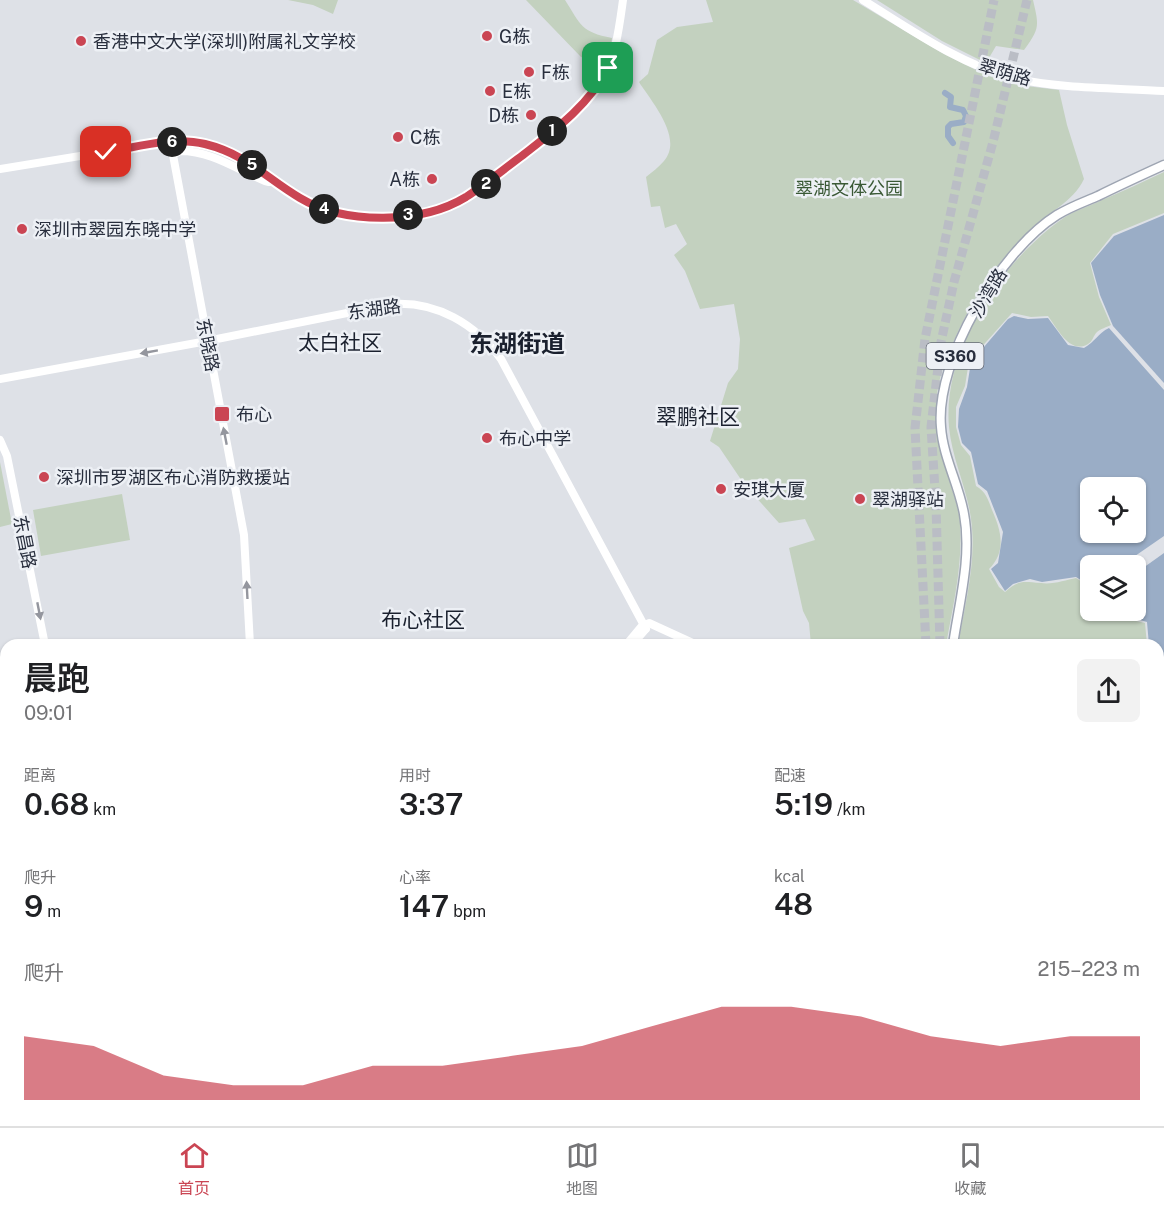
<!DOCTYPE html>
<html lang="zh">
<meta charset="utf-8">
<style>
body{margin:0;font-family:"Public Sans","Noto Sans SC",sans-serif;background:#f2f2f2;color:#202124;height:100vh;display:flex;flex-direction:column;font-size:22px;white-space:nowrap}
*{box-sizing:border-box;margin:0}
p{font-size:20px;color:#757577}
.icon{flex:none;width:33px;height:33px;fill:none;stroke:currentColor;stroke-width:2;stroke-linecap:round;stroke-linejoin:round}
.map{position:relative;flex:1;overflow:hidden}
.panel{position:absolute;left:0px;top:639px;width:1164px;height:488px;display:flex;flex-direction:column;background:#fff;border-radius:18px 18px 0 0;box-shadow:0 2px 4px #0004}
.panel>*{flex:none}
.fabs{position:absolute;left:1080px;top:477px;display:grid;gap:12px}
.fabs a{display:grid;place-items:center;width:66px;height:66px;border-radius:9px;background:#fff;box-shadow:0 2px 4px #0004;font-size:30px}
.pin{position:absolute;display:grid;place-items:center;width:51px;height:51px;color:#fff;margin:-26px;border-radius:12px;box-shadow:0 3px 9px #0006}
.km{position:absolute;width:30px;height:30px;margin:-15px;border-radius:50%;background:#222;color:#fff;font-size:16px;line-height:30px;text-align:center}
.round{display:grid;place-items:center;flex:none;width:63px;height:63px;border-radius:9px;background:#f2f2f2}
.overview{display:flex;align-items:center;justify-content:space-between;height:102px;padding:0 24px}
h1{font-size:33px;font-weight:600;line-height:45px}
.metrics{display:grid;grid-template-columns:repeat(3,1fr);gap:9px;height:102px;padding:6px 24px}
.metrics div{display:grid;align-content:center}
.metrics b{font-size:30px;font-weight:600}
.metrics small{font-size:16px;font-weight:400}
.metrics p{font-size:16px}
.chart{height:168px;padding:12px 24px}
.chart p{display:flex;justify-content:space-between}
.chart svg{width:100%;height:108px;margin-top:6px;fill:#ca4553;opacity:.7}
.dock{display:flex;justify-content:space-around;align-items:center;height:84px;border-top:2px solid #e0e0e0;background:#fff;font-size:16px;color:#757577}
.dock a{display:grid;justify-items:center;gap:3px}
.dock .selected{color:#ca4553}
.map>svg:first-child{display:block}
</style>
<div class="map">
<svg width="1164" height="1126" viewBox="0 0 1164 1126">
<rect width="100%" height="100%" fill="#dee1e7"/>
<g fill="#c3d1bf">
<polygon points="288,0 338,0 333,14 313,5"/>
<path d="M526 0H565C581 25 581 32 612 38L610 52 604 61H591L581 57Z"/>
<path d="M706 0H853L942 53 988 76 1018 85 1059 90 1067 125 1084 179C1073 203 1047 212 1029 231 991 267 965 311 946 360 929 404 936 436 949 479 953 494 959 508 960 523 963 565 953 605 946 645H854L822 640 820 645H811L809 623 803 611 789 548 815 540 805 519 779 523 744 484 719 447 710 441 728 383 738 369 740 339 734 304 700 309 685 271 674 255 687 244 676 224 665 228 660 206 651 207 646 177C652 172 659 167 664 161 684 138 651 101 639 82L648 74 657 40 677 27 713 22Z"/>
<path d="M877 0H1033C1039 26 1040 28 1024 50L996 46 986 63 942 41Z"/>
<path d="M1164 172V213L1113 234 1090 263 1099 297 1111 325C1107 327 1100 329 1097 332 1093 336 1093 341 1088 344 1070 355 1057 328 1048 316L1031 317 1012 313 969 361 965 386 956 407V427L961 445 970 456 976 486C986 492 988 499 992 510 1001 530 1007 551 989 569L999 587 1005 592C1020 579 1023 582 1041 583 1052 585 1066 580 1076 578L1090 587V610L1105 611 1111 615 1124 614 1132 620 1145 623 1147 645H958C965 604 977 561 971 519 967 488 952 459 949 427 942 350 1003 259 1065 217 1076 210 1090 206 1102 200 1123 191 1143 182 1164 172Z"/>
<polygon points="0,462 12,524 0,527"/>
<polygon points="122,494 130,540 41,556 33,510"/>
<polygon points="1164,1082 1164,1126 1122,1126 1125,1121 1158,1120 1158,1083"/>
</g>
<g fill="#9aadc6" fill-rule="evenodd">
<polygon points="1164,215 1164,383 1113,326 1100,295 1091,263 1114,236"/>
<path d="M1014 316 1028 319 1048 318 1068 345 1084 348C1095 342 1098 333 1109 328L1164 390V536L1122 565 1090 566V586L1076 577 1042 582 1030 579 1013 584 1005 591 991 569 998 563 1003 532 987 491 978 484 971 452 962 443 958 427 959 409 967 387 971 362 1008 319ZM1090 488H1136V532H1090Z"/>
<polygon points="1164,553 1164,1082 1158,1083 1158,645 1149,645 1147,622 1133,618 1124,611 1112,614 1107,611 1136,610 1136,573"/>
</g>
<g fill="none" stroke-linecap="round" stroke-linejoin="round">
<polyline stroke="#9aadc6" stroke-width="6" points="945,93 951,97 950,107 963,110 966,116 964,122 951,124 948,127 948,136 953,143"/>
<g stroke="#babdc5" stroke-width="9" stroke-dasharray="9 4.5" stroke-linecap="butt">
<polyline points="926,645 915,428 925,339 994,0"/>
<polyline points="940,645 936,505 931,427 941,342 954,282 993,142 1027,0"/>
<polyline points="881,1120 893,1126"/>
</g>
<defs>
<g id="primary">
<path d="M953 645C959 603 972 557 964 514 959 485 943 457 941 427 935 360 1001 250 1057 215 1070 207 1084 202 1098 196 1120 185 1142 175 1164 165"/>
<polyline points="0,991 6,989"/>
<polyline points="790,1126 810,1120"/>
</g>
<g id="highway">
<polyline points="0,1014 6,1012"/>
<polyline points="0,1029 6,1027"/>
<polyline points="0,1050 6,1048"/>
<polyline points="726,1120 735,1126"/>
<polyline points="750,1120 758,1126"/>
<polyline points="769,1121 789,1126"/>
<polyline points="841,1126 848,1120"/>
<polyline points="882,1126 883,1120"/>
</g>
</defs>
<use href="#primary" stroke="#9ea5b2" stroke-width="11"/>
<use href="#highway" stroke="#868e9d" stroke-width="12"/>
<g stroke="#fff" stroke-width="8">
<path d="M863 0C910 29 959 64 1013 78 1059 89 1117 88 1164 91"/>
<path d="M0 169 166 142C206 139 240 154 271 177 289 190 305 203 325 210 360 222 421 220 455 204 483 191 507 167 532 148 556 129 583 109 600 82 616 57 619 29 623 0"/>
<path d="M0 379 207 341 392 304C437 301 475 324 501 359L646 629"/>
<polyline points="0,440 7,456 45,645"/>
<path d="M250 645 244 535 173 155 180 151C212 151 236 169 265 181L269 182 274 179"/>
<polyline points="626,645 641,627 649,623 697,645"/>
<polyline points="632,645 645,630"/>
<polyline points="0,829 6,828"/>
<polyline points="0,835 6,834"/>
<polyline points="259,1126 260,1120"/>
</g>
<use href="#primary" stroke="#fff" stroke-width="8"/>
<use href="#highway" stroke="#fff" stroke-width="9"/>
<defs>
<g id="highway-bridge">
<polyline points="770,1120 777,1126"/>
<polyline points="861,1126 862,1120"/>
<polyline points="872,1126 872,1120"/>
</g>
</defs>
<use href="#highway-bridge" stroke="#868e9d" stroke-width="12" stroke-linecap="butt"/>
<use href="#highway-bridge" stroke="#fff" stroke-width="9"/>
</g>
<defs><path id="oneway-solid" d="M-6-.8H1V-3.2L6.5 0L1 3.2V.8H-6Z" transform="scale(1.5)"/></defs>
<g fill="#94969e">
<use href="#oneway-solid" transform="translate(149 352) rotate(170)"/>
<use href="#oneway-solid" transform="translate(225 436) rotate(-101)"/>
<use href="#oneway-solid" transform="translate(247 590) rotate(-93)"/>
<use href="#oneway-solid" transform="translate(39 611) rotate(79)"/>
</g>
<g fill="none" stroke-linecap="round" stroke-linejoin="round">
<defs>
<path id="route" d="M106 152C138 147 173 136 205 144 246 154 266 178 300 198 345 225 422 224 466 197 486 184 504 169 523 155 555 130 589 105 608 68"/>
</defs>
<use href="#route" stroke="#fff" stroke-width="12"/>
<use href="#route" stroke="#ca4553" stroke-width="8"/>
</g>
<g fill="#ca4553" stroke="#edf0f5" stroke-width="2">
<circle cx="487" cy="36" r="6"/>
<circle cx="81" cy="41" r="6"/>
<circle cx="529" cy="72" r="6"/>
<circle cx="490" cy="91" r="6"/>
<circle cx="531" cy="115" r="6"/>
<circle cx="398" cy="137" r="6"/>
<circle cx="432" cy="179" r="6"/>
<circle cx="22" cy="229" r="6"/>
<rect x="214" y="406" width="16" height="16" rx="3"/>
<circle cx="487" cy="438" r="6"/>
<circle cx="44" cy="477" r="6"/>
<circle cx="721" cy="489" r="6"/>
<circle cx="860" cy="499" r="6"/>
</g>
<g text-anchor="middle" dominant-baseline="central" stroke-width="5" stroke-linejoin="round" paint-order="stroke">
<rect fill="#edf0f5" stroke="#636874" stroke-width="1.5" x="926.5" y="343" width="57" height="26" rx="4.5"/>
<g font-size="16" font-weight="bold" fill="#282e3d">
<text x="955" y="356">S360</text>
</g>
<g font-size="18" fill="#282e3d" stroke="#edf0f5" text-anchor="start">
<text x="499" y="36">G栋</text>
<text x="93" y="41">香港中文大学(深圳)附属礼文学校</text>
<text x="541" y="72">F栋</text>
<text x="502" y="91">E栋</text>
<text x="519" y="115" text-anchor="end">D栋</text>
<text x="410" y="137">C栋</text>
<text x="420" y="179" text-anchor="end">A栋</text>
<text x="34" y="229">深圳市翠园东晓中学</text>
<text x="236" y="414">布心</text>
<text x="499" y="438">布心中学</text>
<text x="56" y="477">深圳市罗湖区布心消防救援站</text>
<text x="733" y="489">安琪大厦</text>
<text x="872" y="499">翠湖驿站</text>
</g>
<g font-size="18" fill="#282e3d" stroke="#edf0f5">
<text transform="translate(1005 72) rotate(16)">翠荫路</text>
<text transform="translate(988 293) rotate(-59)">沙湾路</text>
<text transform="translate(374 309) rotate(-8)">东湖路</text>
<text transform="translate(208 345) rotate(79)">东晓路</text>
<text transform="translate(25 542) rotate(79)">东昌路</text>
</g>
<g font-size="18" fill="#3a5935" stroke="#edf0f5">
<text x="849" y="188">翠湖文体公园</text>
</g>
<g font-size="21" fill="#1a202e" stroke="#edf0f5">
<text x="340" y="342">太白社区</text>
<text x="698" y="416">翠鹏社区</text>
<text x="423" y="619">布心社区</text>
</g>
<g font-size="24" font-weight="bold" fill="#1a202e" stroke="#edf0f5">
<text x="517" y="343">东湖街道</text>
</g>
</g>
</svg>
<div class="fabs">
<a><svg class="icon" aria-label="locate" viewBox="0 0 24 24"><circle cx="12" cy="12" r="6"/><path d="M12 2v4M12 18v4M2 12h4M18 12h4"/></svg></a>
<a><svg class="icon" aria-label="layers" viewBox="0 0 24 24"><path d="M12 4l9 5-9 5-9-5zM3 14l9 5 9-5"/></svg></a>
</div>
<div class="pin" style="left:608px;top:68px;background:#1e9e55"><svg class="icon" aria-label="arrive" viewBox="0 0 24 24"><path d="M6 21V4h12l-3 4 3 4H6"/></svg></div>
<div class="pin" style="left:106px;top:152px;background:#d93025"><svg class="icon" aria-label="check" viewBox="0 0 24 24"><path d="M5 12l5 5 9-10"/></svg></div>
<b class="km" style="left:552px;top:131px">1</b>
<b class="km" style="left:486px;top:184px">2</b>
<b class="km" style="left:408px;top:215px">3</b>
<b class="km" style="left:324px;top:209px">4</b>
<b class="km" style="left:252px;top:165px">5</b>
<b class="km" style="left:172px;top:142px">6</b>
<section class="panel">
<div class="overview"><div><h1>晨跑</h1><p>09:01</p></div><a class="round"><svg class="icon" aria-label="share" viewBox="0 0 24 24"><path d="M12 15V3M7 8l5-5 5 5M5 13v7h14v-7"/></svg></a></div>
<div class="metrics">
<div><p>距离</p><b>0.68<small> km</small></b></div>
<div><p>用时</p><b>3:37</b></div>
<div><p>配速</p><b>5:19<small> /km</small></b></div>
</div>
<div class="metrics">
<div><p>爬升</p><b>9<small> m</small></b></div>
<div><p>心率</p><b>147<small> bpm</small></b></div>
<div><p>kcal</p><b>48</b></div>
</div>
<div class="chart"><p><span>爬升</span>215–223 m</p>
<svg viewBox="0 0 160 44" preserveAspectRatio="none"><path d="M0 44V18L10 22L20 34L30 38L40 38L50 30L60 30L70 26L80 22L90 14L100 6L110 6L120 10L130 18L140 22L150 18L160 18V44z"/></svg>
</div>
</section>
</div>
<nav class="dock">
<a class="selected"><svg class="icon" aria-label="home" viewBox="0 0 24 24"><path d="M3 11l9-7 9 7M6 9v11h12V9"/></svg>首页</a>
<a><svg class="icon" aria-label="map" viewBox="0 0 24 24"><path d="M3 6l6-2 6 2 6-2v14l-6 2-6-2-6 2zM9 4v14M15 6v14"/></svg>地图</a>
<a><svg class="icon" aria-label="saved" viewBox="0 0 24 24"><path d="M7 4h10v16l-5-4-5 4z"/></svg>收藏</a>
</nav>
